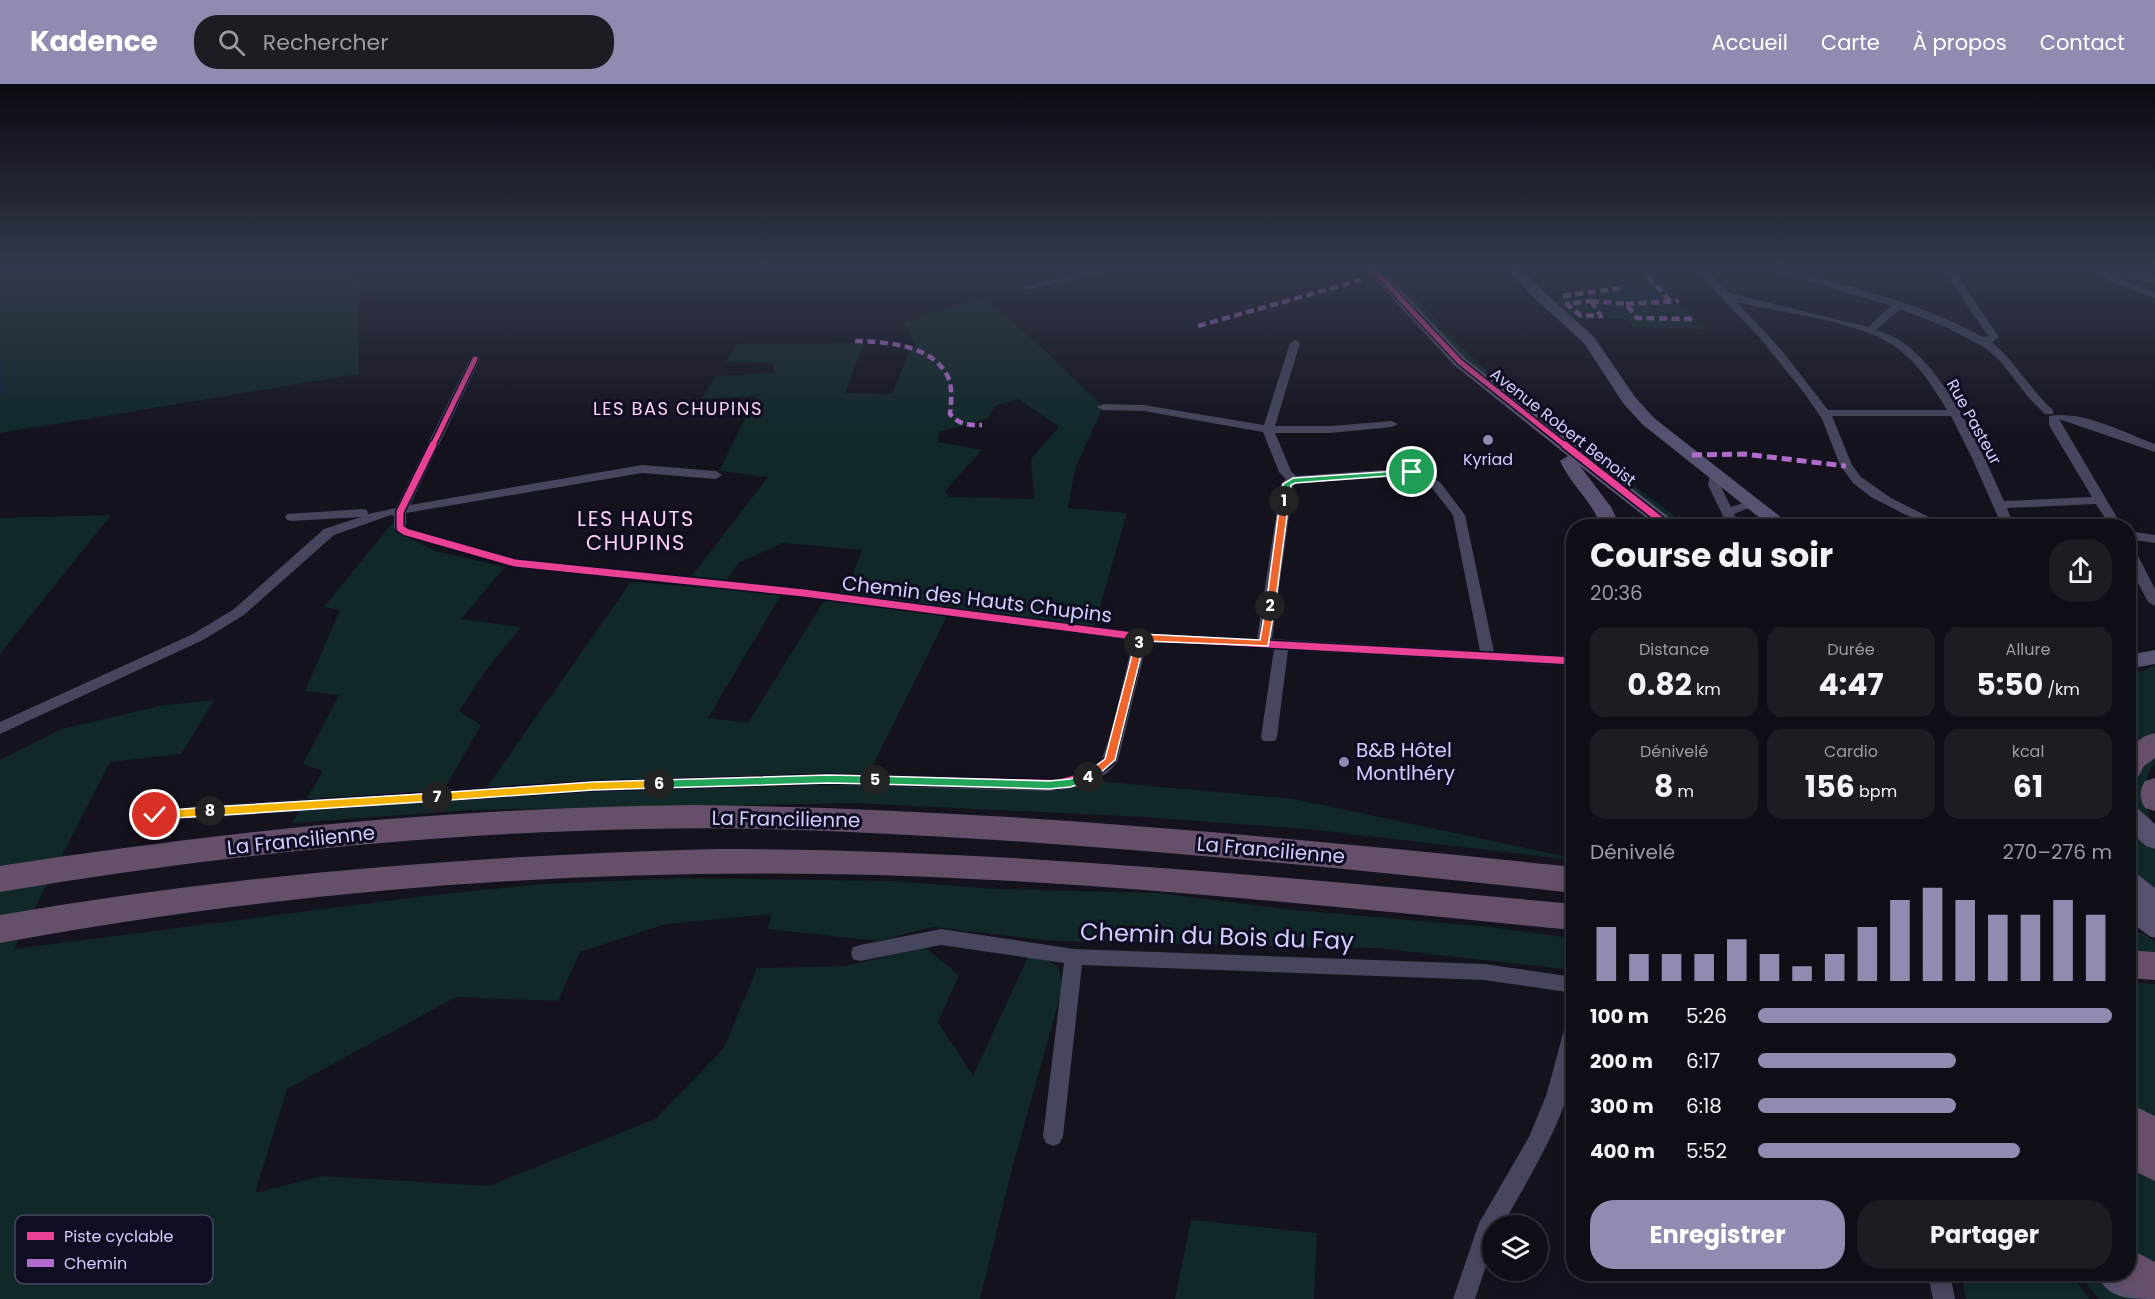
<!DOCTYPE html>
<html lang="fr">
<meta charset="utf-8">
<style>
body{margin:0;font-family:Poppins,sans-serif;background:#1c1c23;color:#f1f3f6;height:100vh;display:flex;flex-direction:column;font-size:22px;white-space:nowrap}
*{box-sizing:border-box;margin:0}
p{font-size:20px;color:#9b9ca1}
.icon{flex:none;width:33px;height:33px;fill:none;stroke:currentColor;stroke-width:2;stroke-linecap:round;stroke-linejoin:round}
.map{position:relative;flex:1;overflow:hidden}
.panel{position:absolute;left:1566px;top:435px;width:570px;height:762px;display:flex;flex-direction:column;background:#0e0e16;border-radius:24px;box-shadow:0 3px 9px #0003,0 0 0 2px #2e2e35}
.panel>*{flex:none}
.controls{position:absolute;left:1482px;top:1131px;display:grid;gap:12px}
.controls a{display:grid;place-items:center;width:66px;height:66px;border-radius:50%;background:#0e0e16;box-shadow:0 3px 9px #0003,0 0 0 2px #2e2e35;font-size:30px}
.pin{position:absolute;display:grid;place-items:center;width:51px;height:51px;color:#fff;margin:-26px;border:3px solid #fff;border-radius:50%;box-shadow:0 2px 6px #0007}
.km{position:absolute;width:30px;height:30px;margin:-15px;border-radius:50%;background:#222;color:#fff;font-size:16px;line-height:30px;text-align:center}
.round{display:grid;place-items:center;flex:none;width:63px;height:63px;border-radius:24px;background:#1c1c23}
.summary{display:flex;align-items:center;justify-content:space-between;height:102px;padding:0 24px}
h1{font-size:33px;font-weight:700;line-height:45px}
.stats{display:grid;grid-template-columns:repeat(3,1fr);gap:9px;height:102px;padding:6px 24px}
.stats div{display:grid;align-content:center;border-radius:15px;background:#1c1c23;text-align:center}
.stats b{font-size:30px;font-weight:700}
.stats small{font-size:16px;font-weight:400}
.stats p{font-size:16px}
.chart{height:168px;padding:12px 24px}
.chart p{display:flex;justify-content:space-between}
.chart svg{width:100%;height:108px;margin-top:6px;stroke:#8e8cb0;stroke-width:6}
.action{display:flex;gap:12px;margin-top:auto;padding:12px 24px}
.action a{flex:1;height:69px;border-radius:24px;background:#8e8cb0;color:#fff;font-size:24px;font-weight:700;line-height:69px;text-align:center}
.action a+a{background:#1c1c23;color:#f1f3f6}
ul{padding:0 24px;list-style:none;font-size:20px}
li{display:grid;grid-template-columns:96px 72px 1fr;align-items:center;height:45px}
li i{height:15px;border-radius:8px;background:#8e8cb0}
header{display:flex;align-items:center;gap:36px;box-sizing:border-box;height:84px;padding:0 30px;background:#8e8cb0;color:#fff}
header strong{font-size:28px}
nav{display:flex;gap:33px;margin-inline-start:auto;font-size:21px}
.search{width:420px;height:54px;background:#1c1c23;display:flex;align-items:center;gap:15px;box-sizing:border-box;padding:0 21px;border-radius:24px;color:#9b9ca1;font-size:22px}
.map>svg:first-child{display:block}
</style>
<header>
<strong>Kadence</strong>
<div class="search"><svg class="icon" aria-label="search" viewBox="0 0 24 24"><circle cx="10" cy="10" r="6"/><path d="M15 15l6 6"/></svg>Rechercher</div>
<nav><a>Accueil</a><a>Carte</a><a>À propos</a><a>Contact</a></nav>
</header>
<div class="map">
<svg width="2155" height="1215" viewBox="0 0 2155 1215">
<rect width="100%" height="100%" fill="#13121d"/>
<g fill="#102828" fill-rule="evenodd">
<polygon points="0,182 356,182 359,290 0,349"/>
<polygon points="1375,182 1384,182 1440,240 1437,241 1539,334 1564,349 1688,442 1677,442 1483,293"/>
<polygon points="1657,192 1680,218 1671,219 1690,229 1705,245 1633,243 1628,235 1575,235 1554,216 1623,206 1614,196"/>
<path d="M983 213 1049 270 1103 323 1075 385 1068 424 1127 429 1094 543 949 528 866 695 1049 701 1087 694 1108 698 1294 715 1573 774 1574 776 1308 745 1143 733 854 719 471 726 292 739 323 687 303 680 339 611 305 607 340 526 324 523 393 438 395 437 402 450 435 467 505 483 461 535 521 543 483 590 459 627 481 641 438 716 479 714 631 498 684 502 768 393 719 387 756 312 701 315 716 292 774 289 773 279 726 278 737 260 864 259 845 309 892 310 909 268 916 262 904 238ZM1019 315 1059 343 1031 375 1034 415 949 413 945 407 982 366 938 358 939 348 987 335 996 321ZM783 459 862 466 849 501 822 520 748 639 708 634 781 511 722 503 738 479Z"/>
<polygon points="111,431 0,570 0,434"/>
<polygon points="2155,581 2155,648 2129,665 2129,589 2143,587"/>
<polygon points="214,616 181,670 110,678 14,865 425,812 543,800 684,794 892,797 995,805 1158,809 1295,826 1490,843 1573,854 1573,886 1377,864 1054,857 933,843 878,857 768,845 771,830 666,840 580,868 558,917 456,913 287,1005 255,1109 322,1092 489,1102 655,1035 724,964 757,884 845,882 926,864 959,891 938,938 973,992 1028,873 1039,873 1058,882 1063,902 1013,1081 980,1215 0,1215 0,676 62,645 159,622"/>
<path d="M2155 667C2155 685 2151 681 2147 694 2144 708 2146 725 2151 737L2146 739 2129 722V719L2137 688Z"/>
<polygon points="2128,735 2155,760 2155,809 2129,792"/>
<polygon points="2128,848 2143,849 2155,858 2155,872 2129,870"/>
<polygon points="2128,898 2155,900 2155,1040 2129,1023"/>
<polygon points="2128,1074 2155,1091 2155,1192 2129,1173"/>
<polygon points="1191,1136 1317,1149 1314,1215 1175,1215"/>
<polygon points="1961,1190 2070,1190 2090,1215 1966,1215"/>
<polygon points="2078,1190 2106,1190 2138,1215 2099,1215"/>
</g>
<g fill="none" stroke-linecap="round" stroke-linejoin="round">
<g stroke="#0c2444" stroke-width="3">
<polyline points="1627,204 1643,206 1671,222"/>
<polyline points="0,278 1,305 5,309"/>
</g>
<polygon fill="#0c2444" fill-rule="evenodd" points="0,182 26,182 24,185 0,191"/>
<g fill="#46475e" fill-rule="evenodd">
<polygon points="1106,182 1125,182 1027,206 1022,203"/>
<path d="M1692 182H1703L1729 209 1868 243 1891 222 1760 182H1776C1846 202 1919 218 1983 253L1988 252 1941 182H1951L1999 253 1992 258C2015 278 2030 305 2053 326V330H2045L2029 314 2001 278 1984 263 1946 243 1900 225 1876 246C1888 250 1900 255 1909 263 1950 296 1983 369 2004 417L2092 413 2049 341V332C2082 326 2123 348 2155 360V368L2059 335 2122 442H2110L2096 420 2007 424 2014 442H2002L1972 374 1951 332H1832L1852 381 1861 393 1891 414 1947 442H1932L1904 430 1871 413 1853 399 1840 381 1822 335 1805 310 1760 254ZM1737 218C1784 230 1866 237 1902 268 1921 283 1934 305 1947 326H1828L1783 268Z"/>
<polygon points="2094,182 2105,182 2114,191 2118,189 2155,192 2155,198 2120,195 2155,208 2155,214 2111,198"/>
<path d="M1295 256 1300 259 1275 342H1330L1392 337 1398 340 1392 343 1330 349H1275L1291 387 1296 392 1412 384 1440 398 1465 431 1494 568 1574 572V582L1288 566 1277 653 1275 657H1263L1261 653 1274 565 1147 558 1118 676C1105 699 1073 705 1049 707L828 701 593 708 155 737 149 736 147 731 149 726 155 725 593 696 828 689 1049 695C1067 693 1088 690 1101 675 1109 666 1128 575 1133 557L804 513 515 483 401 451 394 444V432L391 431 334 451 244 531 203 556 0 650V638L193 550 234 525 324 445 361 433 291 437 287 436 285 433 287 430 363 425 367 426 368 430 396 424 470 275 475 272 480 275 410 421 642 381 716 387 722 391 716 395 642 389 406 429V443L411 445 516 475 804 505 1141 548 1257 555 1281 400 1286 395 1279 388 1263 348 1144 327 1103 326 1097 323 1103 320 1144 321 1264 341 1290 259ZM1410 392 1432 404 1453 431 1480 567 1272 555 1293 402 1296 399Z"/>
<polygon points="1719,390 1725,394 1720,397 1720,401 1731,423 1752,416 1758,420 1734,430 1740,442 1728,442 1708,401 1710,392"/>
<polygon points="2128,447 2155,451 2155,459 2128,455"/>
<polygon points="2128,462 2135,466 2155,505 2155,522 2148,518 2128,480"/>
<polygon points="941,845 1074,865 1484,880 1574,893 1574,909 1484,896 1082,881 1063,1052 1060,1059 1053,1062 1046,1059 1043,1052 1064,879 941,861 860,877 853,875 851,869 853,863 860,861"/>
<path d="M1574 937C1574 953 1575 969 1574 984 1567 1034 1527 1097 1502 1142H1492V1164L1475 1215H1453L1479 1139 1529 1053 1546 1012 1564 946 1567 940Z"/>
<polygon points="1928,1190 1950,1190 1955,1215 1933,1215"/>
</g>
<g fill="#545371" fill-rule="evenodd">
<polygon points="1506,182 1520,182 1542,206 1594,253 1635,313 1654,334 1787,438 1790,442 1770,442 1642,340 1623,319 1584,259 1532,212"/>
<polygon points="2155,566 2155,580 2128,585 2128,571"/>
</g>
<g fill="#5a5170" fill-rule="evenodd">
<path d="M1363 182H1378L1466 275 1675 438 1677 442H1657L1580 382 1611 423 1620 442H1601C1592 417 1571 401 1560 377L1568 372 1454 281Z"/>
<polygon points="2128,722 2137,724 2155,740 2155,765 2146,762 2128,746"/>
<polygon points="2128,788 2137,790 2155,804 2155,830 2146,827 2128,813"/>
<path d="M2128 1180 2155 1200V1215C2129 1215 2107 1215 2097 1190H2128Z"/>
</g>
<g fill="#654f6a" fill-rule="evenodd">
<polygon points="2155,649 2155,674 2144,682 2138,693 2128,696 2128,664 2145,652"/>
<path d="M2155 694V727L2145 724C2139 714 2139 707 2145 697Z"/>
<path d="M694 721C988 724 1281 753 1574 783V809C1381 788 1189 769 996 756 880 749 764 742 647 745 430 749 214 772 0 808V782C230 746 461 723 694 721Z"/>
<path d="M718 765C1005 765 1289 794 1574 820V846C1342 824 1110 798 877 791 585 783 288 806 0 859V831C237 790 478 771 718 765Z"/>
<polygon points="2128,866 2155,868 2155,896 2128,894"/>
<polygon points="2128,1019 2155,1032 2155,1097 2128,1084"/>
<path d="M2128 1164 2155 1178V1215C2136 1215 2118 1208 2110 1190H2128Z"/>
</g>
<polyline stroke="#5a5170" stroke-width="25" points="2128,820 2155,841"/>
<g stroke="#b06ccc" stroke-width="4.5" stroke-dasharray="8 4.5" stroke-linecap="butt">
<polyline points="1658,182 1664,184"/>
<polyline points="1648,192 1670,217"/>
<polyline points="1563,212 1621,204"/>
<polyline points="1591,217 1626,220 1637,234 1692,235"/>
<polygon points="1591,217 1601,232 1580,231 1567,220"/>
<polyline points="1626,220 1679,217"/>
<polyline points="1198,242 1361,196"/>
<path d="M855 257C886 258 932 260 948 293 953 305 951 318 950 330 959 341 969 341 982 341"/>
</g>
<polyline stroke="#b06ccc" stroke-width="5" stroke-dasharray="10 5" stroke-linecap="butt" points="1692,371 1744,370 1846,382"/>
<defs>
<g id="cycleway-far2">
<polyline points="1370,182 1460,278 1567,363"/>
<polyline points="432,363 475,275"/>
</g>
<g id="cycleway-far1">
<polyline points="433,361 400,428 400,444 406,448 515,479 804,509 1141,553 1574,577"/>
<polyline points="1565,361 1668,442"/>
<polyline points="1132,587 1141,553"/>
</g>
<polyline id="cycleway" points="155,731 593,702 828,695 1058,700 1089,691 1110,676 1133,585"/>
</defs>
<use href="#cycleway-far2" stroke="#0f0d22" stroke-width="8"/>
<use href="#cycleway-far1" stroke="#0f0d22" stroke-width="10"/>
<use href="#cycleway" stroke="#0f0d22" stroke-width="12"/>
<use href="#cycleway-far2" stroke="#ea4096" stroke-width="5"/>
<use href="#cycleway-far1" stroke="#ea4096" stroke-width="7"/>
<use href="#cycleway" stroke="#ea4096" stroke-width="8"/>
</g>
<linearGradient id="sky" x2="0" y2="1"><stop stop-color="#0a0a10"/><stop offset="0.52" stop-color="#33394c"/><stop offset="1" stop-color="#33394c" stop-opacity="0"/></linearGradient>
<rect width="2155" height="352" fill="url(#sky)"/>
<polygon fill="#22a559" stroke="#fff" stroke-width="1.5" points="1412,386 1416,388 1414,390 1295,399 1291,401 1287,419 1280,417 1283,400 1293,394"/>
<polygon fill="#f0652b" stroke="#fff" stroke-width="1.5" points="1284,415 1289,417 1275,522 1270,525 1266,522 1280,417"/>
<polygon fill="#f0652b" stroke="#fff" stroke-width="1.5" points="1270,519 1275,522 1268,562 1144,557 1139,562 1135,559 1137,551 1141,550 1260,556 1266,522"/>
<polygon fill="#f0652b" stroke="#fff" stroke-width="1.5" points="1139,556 1144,559 1115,676 1092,696 1085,696 1085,690 1105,675 1135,559"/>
<polygon fill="#22a559" stroke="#fff" stroke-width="1.5" points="1088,689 1094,693 1092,696 1070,703 1049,705 875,700 870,696 875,692 1049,697 1070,695"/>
<polygon fill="#22a559" stroke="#fff" stroke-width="1.5" points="828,691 875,692 880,696 875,700 828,699 659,704 654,700 659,696"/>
<polygon fill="#f5b400" stroke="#fff" stroke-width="1.5" points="659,696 664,700 659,704 593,706 437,717 432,713 437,709 593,698"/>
<polygon fill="#f5b400" stroke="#fff" stroke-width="1.5" points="437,709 443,713 437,717 210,732 205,727 210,723"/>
<polygon fill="#f5b400" stroke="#fff" stroke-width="1.5" points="210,723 216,727 210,732 155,735 149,731 155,727"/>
<g fill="#8e8cb0" stroke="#0f0d22" stroke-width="2">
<circle cx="1488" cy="356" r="6"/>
<circle cx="1344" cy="678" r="6"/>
</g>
<g text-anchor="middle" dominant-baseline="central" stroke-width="6" stroke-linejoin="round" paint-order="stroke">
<g font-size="16" fill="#d1ceff" stroke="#0f0d22">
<text transform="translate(1974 338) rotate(61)">Rue Pasteur</text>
<text transform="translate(1563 343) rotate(38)">Avenue Robert Benoist</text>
</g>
<g font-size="16" fill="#d1ceff" stroke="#0f0d22">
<text x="1488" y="375">Kyriad</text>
</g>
<g font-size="18" letter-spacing="1.5" fill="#ffd0f1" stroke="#0f0d22">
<text x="678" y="324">LES BAS CHUPINS</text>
</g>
<g font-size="20" fill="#d1ceff" stroke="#0f0d22">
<text transform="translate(977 515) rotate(7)">Chemin des Hauts Chupins</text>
<text transform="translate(786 735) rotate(1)">La Francilienne</text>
<text transform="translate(301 756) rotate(-6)">La Francilienne</text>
<text transform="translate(1271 766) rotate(5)">La Francilienne</text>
</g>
<g font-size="20" fill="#d1ceff" stroke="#0f0d22" text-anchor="start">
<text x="1356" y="666">B&amp;B Hôtel<tspan x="1356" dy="23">Montlhéry</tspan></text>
</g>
<g font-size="21" letter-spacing="1.5" fill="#ffd0f1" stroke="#0f0d22">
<text x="636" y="434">LES HAUTS<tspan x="636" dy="24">CHUPINS</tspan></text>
</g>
<g font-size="24" fill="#d1ceff" stroke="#0f0d22">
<text transform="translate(1217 852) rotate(2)">Chemin du Bois du Fay</text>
</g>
</g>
<rect x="15" y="1131" width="198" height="69" rx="9" fill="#0f0d22" stroke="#494764" stroke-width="1.5"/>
<rect x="27" y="1148" width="27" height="8" fill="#ea4096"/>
<rect x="27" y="1175" width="27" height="8" fill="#b06ccc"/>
<g font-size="16" fill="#d1ceff">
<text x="64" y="1158">Piste cyclable</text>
<text x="64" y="1185">Chemin</text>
</g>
</svg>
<div class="controls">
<a><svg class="icon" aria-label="layers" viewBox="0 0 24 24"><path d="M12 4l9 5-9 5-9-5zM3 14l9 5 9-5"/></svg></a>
</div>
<div class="pin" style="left:1412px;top:388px;background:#1e9e55"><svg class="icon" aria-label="arrive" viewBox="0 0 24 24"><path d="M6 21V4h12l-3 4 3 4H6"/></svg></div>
<div class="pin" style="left:155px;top:731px;background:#d93025"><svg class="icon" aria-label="check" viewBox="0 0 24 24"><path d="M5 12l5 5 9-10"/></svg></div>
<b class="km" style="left:1284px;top:417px">1</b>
<b class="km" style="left:1270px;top:522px">2</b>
<b class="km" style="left:1139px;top:559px">3</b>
<b class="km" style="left:1088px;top:693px">4</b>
<b class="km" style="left:875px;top:696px">5</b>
<b class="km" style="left:659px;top:700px">6</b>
<b class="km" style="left:437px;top:713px">7</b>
<b class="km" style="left:210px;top:727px">8</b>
<section class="panel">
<div class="summary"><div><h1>Course du soir</h1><p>20:36</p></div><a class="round"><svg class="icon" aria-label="share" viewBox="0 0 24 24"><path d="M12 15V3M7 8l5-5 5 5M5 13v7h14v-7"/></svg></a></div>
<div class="stats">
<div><p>Distance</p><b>0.82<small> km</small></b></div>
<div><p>Durée</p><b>4:47</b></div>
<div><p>Allure</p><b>5:50<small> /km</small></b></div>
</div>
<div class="stats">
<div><p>Dénivelé</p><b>8<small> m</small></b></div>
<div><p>Cardio</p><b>156<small> bpm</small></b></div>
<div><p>kcal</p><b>61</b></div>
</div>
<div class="chart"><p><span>Dénivelé</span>270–276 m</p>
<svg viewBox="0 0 160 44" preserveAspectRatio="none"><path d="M5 44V22M15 44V33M25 44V33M35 44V33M45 44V27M55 44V33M65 44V38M75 44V33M85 44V22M95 44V11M105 44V6M115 44V11M125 44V17M135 44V17M145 44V11M155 44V17"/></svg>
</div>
<ul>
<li><b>100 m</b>5:26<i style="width:100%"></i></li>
<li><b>200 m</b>6:17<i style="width:56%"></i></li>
<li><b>300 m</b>6:18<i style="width:56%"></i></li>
<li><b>400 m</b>5:52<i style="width:74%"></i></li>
</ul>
<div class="action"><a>Enregistrer</a><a>Partager</a></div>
</section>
</div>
